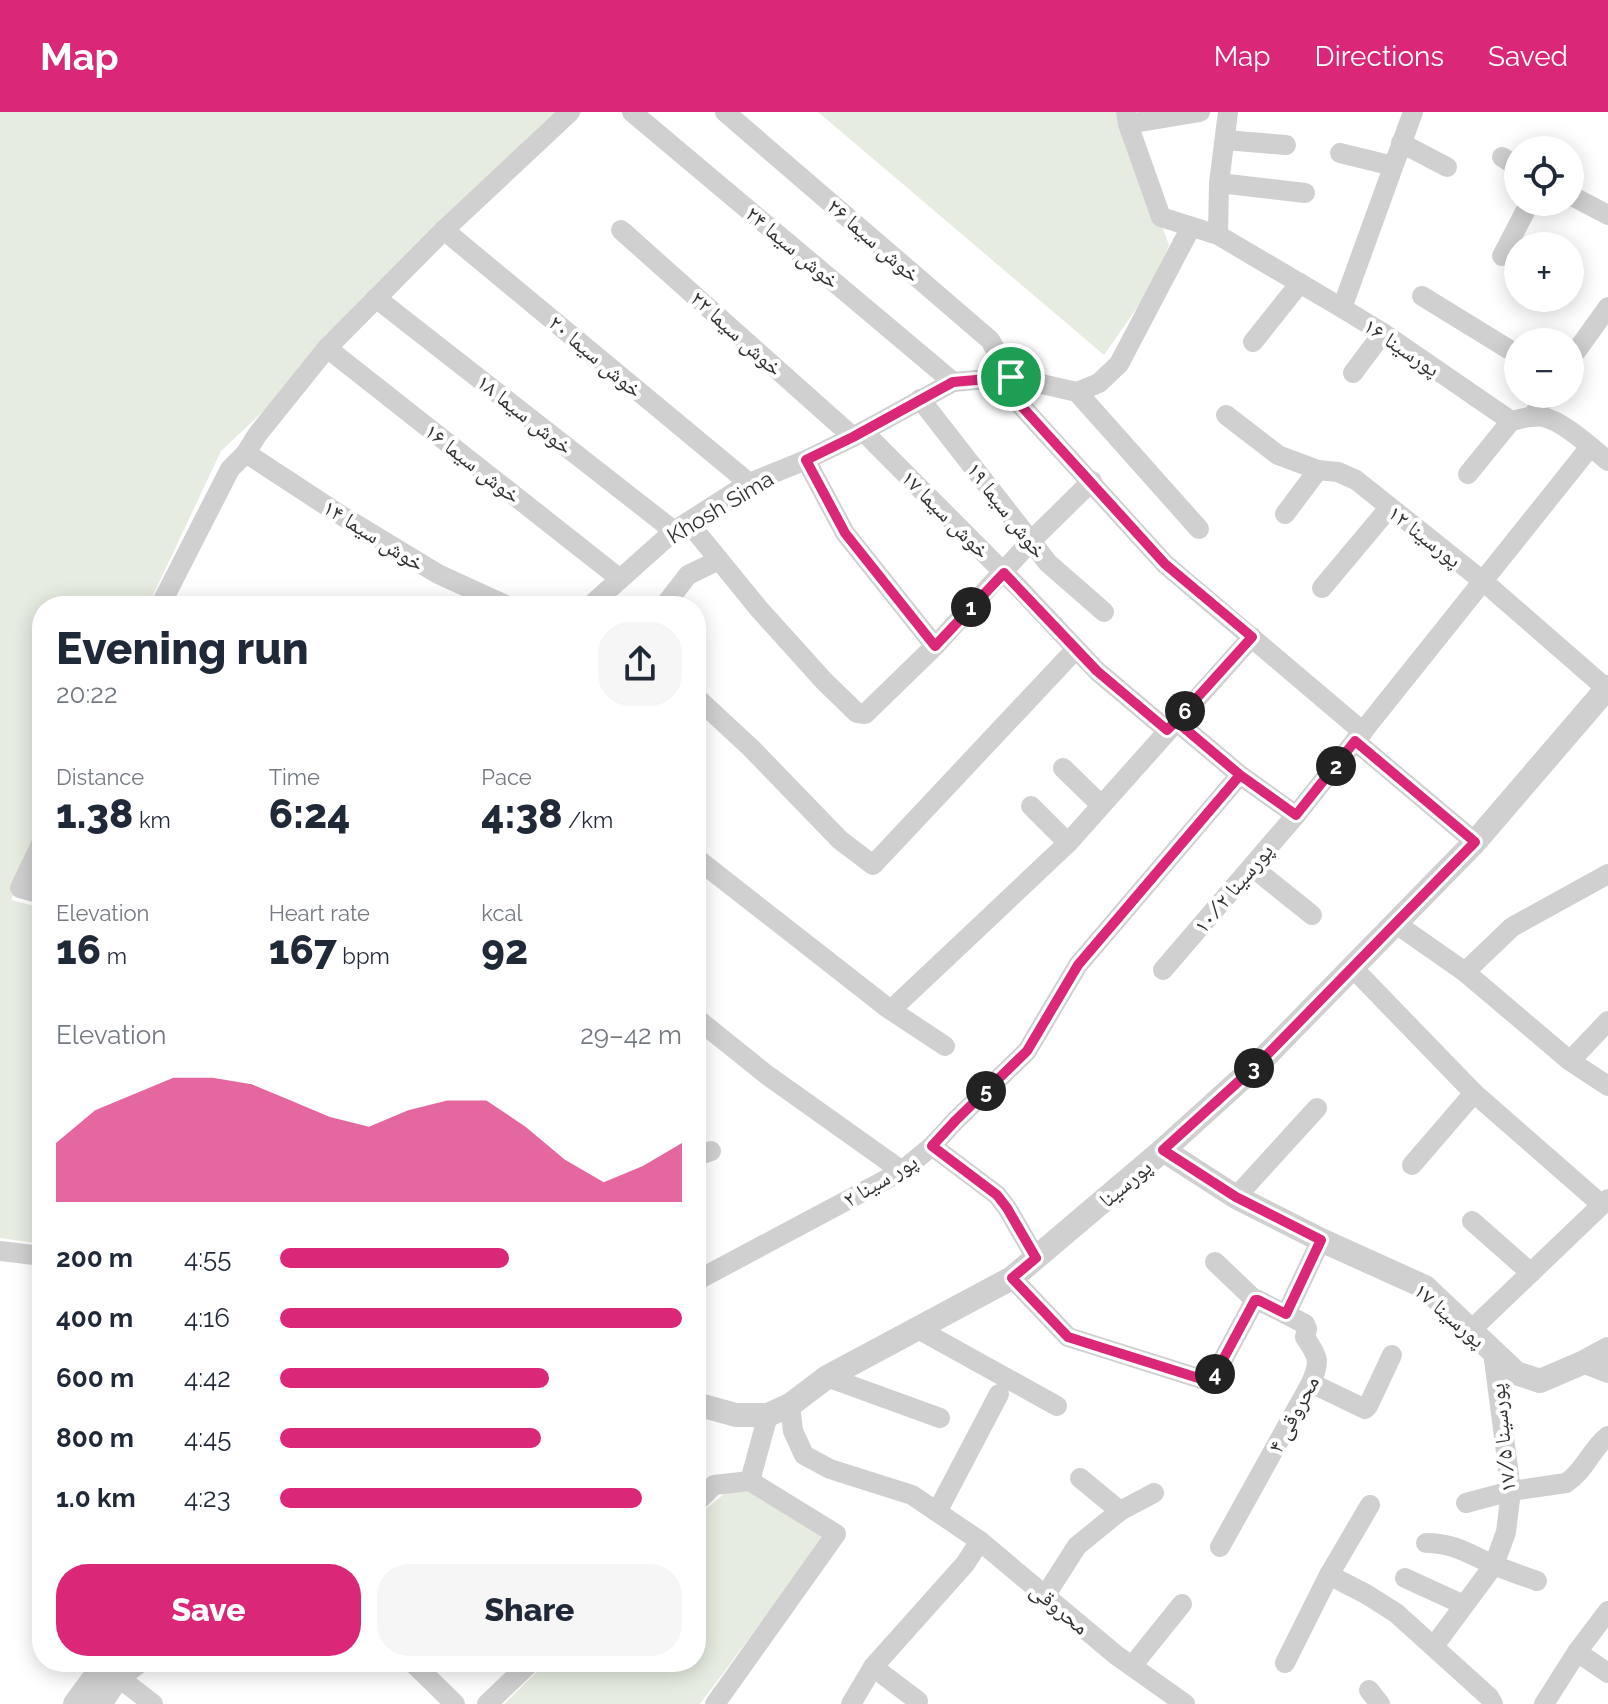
<!DOCTYPE html>
<meta charset="utf-8">
<style>
body{margin:0;font-family:Raleway,"Noto Naskh Arabic",sans-serif;background:#f6f6f7;color:#1f2937;height:100vh;display:flex;flex-direction:column;font-size:30px;white-space:nowrap}
*{box-sizing:border-box;margin:0}
p{font-size:26px;color:#747a83}
.icon{flex:none;width:44px;height:44px;fill:none;stroke:currentColor;stroke-width:2;stroke-linecap:round;stroke-linejoin:round}
.map{position:relative;flex:1;overflow:hidden}
.drawer{position:absolute;left:32px;top:484px;width:674px;height:1076px;display:flex;flex-direction:column;background:#fff;border-radius:32px;box-shadow:0 4px 20px #0003}
.drawer>*{flex:none}
.buttons{position:absolute;left:1504px;top:24px;display:grid;gap:16px}
.buttons a{display:grid;place-items:center;width:80px;height:80px;border-radius:50%;background:#fff;box-shadow:0 4px 20px #0003;font-size:40px}
.pin{position:absolute;display:grid;place-items:center;width:68px;height:68px;color:#fff;margin:-34px;border:4px solid #fff;border-radius:50%;box-shadow:0 2px 8px #0007}
.km{position:absolute;width:40px;height:40px;margin:-20px;border-radius:50%;background:#222;color:#fff;font-size:22px;line-height:40px;text-align:center}
.round{display:grid;place-items:center;flex:none;width:84px;height:84px;border-radius:32px;background:#f6f6f7}
.headline{display:flex;align-items:center;justify-content:space-between;height:136px;padding:0 24px}
h1{font-size:44px;font-weight:800;line-height:60px}
.stats{display:grid;grid-template-columns:repeat(3,1fr);gap:12px;height:136px;padding:8px 24px}
.stats div{display:grid;align-content:center}
.stats b{font-size:40px;font-weight:800}
.stats small{font-size:22px;font-weight:400}
.stats p{font-size:22px}
.chart{height:224px;padding:16px 24px}
.chart p{display:flex;justify-content:space-between}
.chart svg{width:100%;height:144px;margin-top:8px;fill:#db2777;opacity:.7}
.action{display:flex;gap:16px;margin-top:auto;padding:16px 24px}
.action a{flex:1;height:92px;border-radius:32px;background:#db2777;color:#fff;font-size:32px;font-weight:800;line-height:92px;text-align:center}
.action a+a{background:#f6f6f7;color:#1f2937}
ul{padding:0 24px;list-style:none;font-size:26px}
li{display:grid;grid-template-columns:128px 96px 1fr;align-items:center;height:60px}
li i{height:20px;border-radius:10px;background:#db2777}
header{display:flex;align-items:center;gap:48px;box-sizing:border-box;height:112px;padding:0 40px;background:#db2777;color:#fff}
header strong{font-size:38px}
nav{display:flex;gap:44px;margin-inline-start:auto;font-size:28px}
.map>svg:first-child{display:block}
</style>
<header>
<strong>Map</strong>
<nav><a>Map</a><a>Directions</a><a>Saved</a></nav>
</header>
<div class="map">
<svg width="1608" height="1592" viewBox="0 0 1608 1592">
<rect width="100%" height="100%" fill="#fff"/>
<g fill="#e6ecdf">
<polygon points="0,0 582,0 221,339 148,494 42,494 42,720 11,788 42,796 42,1132 0,1126"/>
<polygon points="818,0 1120,0 1169,133 1152,174 1104,243"/>
<polygon points="729,1378 760,1379 824,1426 700,1592 504,1592 547,1550 696,1550 696,1405"/>
</g>
<g fill="none" stroke-linecap="round" stroke-linejoin="round">
<g stroke="#d0d0d0" stroke-width="20">
<polyline points="632,0 953,270"/>
<polyline points="725,0 990,228 1011,265 1015,287 1165,452 1363,620"/>
<path d="M1126 0 1128 12 1161 105 1218 123 1342 196 1383 221 1511 309C1521 307 1532 303 1543 305 1563 309 1592 336 1608 349"/>
<polyline points="1128,12 1200,0"/>
<polyline points="1225,28 1286,33"/>
<polyline points="1401,31 1447,55"/>
<polyline points="1340,41 1393,54"/>
<polyline points="1502,45 1518,55"/>
<polyline points="1219,71 1305,81"/>
<polyline points="1570,83 1608,103"/>
<polyline points="444,118 749,371"/>
<polyline points="621,118 853,325"/>
<polyline points="1218,123 1219,71 1228,0"/>
<polyline points="1502,144 1530,90"/>
<polyline points="1422,184 1518,243"/>
<polyline points="376,186 674,419"/>
<polyline points="1342,196 1413,0"/>
<polyline points="1253,230 1300,171"/>
<polyline points="327,236 619,466"/>
<polyline points="1570,248 1608,195"/>
<polyline points="1353,261 1383,221"/>
<polyline points="1077,280 1199,417"/>
<polyline points="920,287 1048,451 1104,500"/>
<polyline points="1226,303 1278,343 1318,358 1338,360 1356,368 1484,470 1608,578"/>
<polyline points="1532,305 1547,282"/>
<polyline points="863,319 1020,477 1097,559 1167,618"/>
<polyline points="246,341 339,402 438,462 508,494"/>
<polyline points="806,348 845,421 935,534"/>
<polyline points="1468,362 1511,309"/>
<polyline points="1285,402 1318,358"/>
<polyline points="688,410 759,497 824,569 857,601 865,602 935,534 1031,429 1092,369"/>
<polyline points="1322,476 1389,396"/>
<polyline points="160,494 230,357 246,341 257,323 327,236 444,118 570,0"/>
<polyline points="590,494 674,419 749,371 806,348 853,325 953,270 1011,265 1077,280 1099,271 1119,252 1191,115"/>
<polyline points="664,494 688,463 719,448"/>
<polyline points="696,585 751,636 840,728 873,753 1076,537"/>
<polyline points="1176,609 1240,663 1296,703"/>
<polyline points="1355,629 1475,730"/>
<polyline points="1063,656 1101,693"/>
<polyline points="1031,694 1068,731"/>
<polyline points="42,730 20,776 42,782"/>
<polyline points="696,746 889,897 945,934"/>
<polyline points="1252,755 1312,803"/>
<polyline points="1395,811 1465,860 1570,949 1608,974"/>
<polyline points="1352,855 1474,981 1602,1093"/>
<polyline points="1163,858 1296,703 1590,335"/>
<polyline points="1465,860 1512,815 1608,762"/>
<polyline points="892,897 1068,731 1252,525"/>
<polyline points="696,906 767,963 902,1059"/>
<polyline points="1570,949 1608,909"/>
<polyline points="932,1034 997,1083 1007,1096 1036,1146"/>
<polyline points="696,1044 711,1039"/>
<polyline points="1412,1053 1474,981"/>
<polyline points="1236,1085 1317,996"/>
<polyline points="1472,1109 1531,1161"/>
<polyline points="0,1139 42,1144"/>
<polyline points="1215,1150 1255,1188"/>
<path d="M1012 1166 1068 1225 1211 1270 1255 1188H1258L1305 1212 1307 1217 1305 1225C1318 1246 1321 1247 1311 1271L1220 1435"/>
<polyline points="696,1169 902,1059 932,1034 956,1008 1027,939 1078,853 1240,663"/>
<polyline points="1286,1202 1321,1128"/>
<polyline points="918,1217 1057,1294"/>
<polyline points="1470,1219 1608,1087"/>
<polyline points="1582,1251 1608,1261"/>
<polyline points="827,1265 940,1306"/>
<polyline points="1311,1271 1365,1297 1368,1294 1392,1243"/>
<polyline points="790,1293 793,1319 804,1343 830,1357 912,1383 980,1429 1116,1543 1185,1592"/>
<polyline points="1080,1366 1120,1399"/>
<polyline points="750,1369 768,1303"/>
<polyline points="696,1391 714,1373 750,1369"/>
<path d="M1466 1391 1511 1379 1566 1371C1585 1359 1591 1337 1608 1324"/>
<polyline points="937,1400 999,1282"/>
<path d="M1426 1431C1454 1431 1469 1442 1494 1453 1508 1459 1523 1464 1537 1469"/>
<polyline points="1329,1463 1366,1482 1396,1501 1489,1585 1493,1592"/>
<polyline points="1405,1466 1464,1493"/>
<polyline points="1045,1484 1077,1434 1120,1399 1154,1381"/>
<polyline points="1434,1534 1494,1453 1506,1420 1511,1379 1493,1240"/>
<polyline points="1577,1540 1608,1561"/>
<polyline points="412,1550 455,1592"/>
<polyline points="1285,1551 1329,1463 1370,1393"/>
<polyline points="1132,1554 1182,1492"/>
<polyline points="873,1555 918,1589"/>
<polyline points="118,1565 153,1592"/>
<polyline points="1369,1578 1380,1592"/>
<polyline points="487,1592 531,1550"/>
<polyline points="715,1592 836,1422 750,1369"/>
<polyline points="851,1592 873,1555 965,1452 980,1429"/>
<polyline points="1544,1592 1577,1540 1608,1499"/>
</g>
<g stroke="#d0d0d0" stroke-width="24">
<polyline points="1163,1038 1236,1085 1321,1128 1425,1175 1516,1261 1540,1269 1582,1251 1608,1237"/>
<polyline points="696,1292 736,1303 768,1303 790,1293 827,1265 1012,1166 1163,1038 1259,951 1475,730 1608,575"/>
<polyline points="75,1592 106,1550"/>
<polyline points="100,1592 118,1565 138,1550"/>
</g>
</g>
<g fill="none" stroke-linecap="round" stroke-linejoin="round">
<defs>
<polyline id="route" points="1011,265 953,270 853,325 806,348 845,421 935,534 1004,461 1097,559 1167,618 1176,609 1240,663 1296,703 1355,629 1475,730 1259,951 1163,1038 1236,1085 1321,1128 1286,1202 1258,1188 1255,1188 1211,1270 1068,1225 1012,1166 1036,1146 1007,1096 997,1083 932,1034 956,1008 1027,939 1078,853 1240,663 1176,609 1252,525 1165,452 1015,287 1011,265"/>
</defs>
<use href="#route" stroke="#fff" stroke-width="16"/>
<use href="#route" stroke="#db2777" stroke-width="10"/>
</g>
<g text-anchor="middle" dominant-baseline="central" stroke-width="8" stroke-linejoin="round" paint-order="stroke">
<g font-size="22" fill="#333" stroke="#fff">
<text transform="translate(874 128) rotate(41)">خوش سیما ۲۶</text>
<text transform="translate(793 135) rotate(40)">خوش سیما ۲۴</text>
<text transform="translate(737 221) rotate(42)">خوش سیما ۲۲</text>
<text transform="translate(1402 235) rotate(34)">پورسینا ۱۶</text>
<text transform="translate(596 244) rotate(40)">خوش سیما ۲۰</text>
<text transform="translate(525 302) rotate(38)">خوش سیما ۱۸</text>
<text transform="translate(473 351) rotate(38)">خوش سیما ۱۶</text>
<text transform="translate(720 395) rotate(-31)">Khosh Sima</text>
<text transform="translate(1007 398) rotate(52)">خوش سیما ۱۹</text>
<text transform="translate(946 402) rotate(45)">خوش سیما ۱۷</text>
<text transform="translate(374 423) rotate(32)">خوش سیما ۱۴</text>
<text transform="translate(1425 424) rotate(38)">پورسینا ۱۲</text>
<text transform="translate(1233 776) rotate(-50)">پورسینا ۱۰/۲</text>
<text transform="translate(880 1068) rotate(-31)">پور سینا ۲</text>
<text transform="translate(1125 1071) rotate(-40)">پورسینا</text>
<text transform="translate(1450 1203) rotate(41)">پورسینا ۱۷</text>
<text transform="translate(1293 1302) rotate(-62)">محروقی ۴</text>
<text transform="translate(1502 1326) rotate(-96)">پورسینا ۱۷/۵</text>
<text transform="translate(1060 1496) rotate(40)">محروقی</text>
</g>
</g>
</svg>
<div class="buttons">
<a><svg class="icon" aria-label="locate" viewBox="0 0 24 24"><circle cx="12" cy="12" r="6"/><path d="M12 2v4M12 18v4M2 12h4M18 12h4"/></svg></a>
<a>+</a>
<a>−</a>
</div>
<div class="pin" style="left:1011px;top:265px;background:#1e9e55"><svg class="icon" aria-label="arrive" viewBox="0 0 24 24"><path d="M6 21V4h12l-3 4 3 4H6"/></svg></div>
<b class="km" style="left:971px;top:495px">1</b>
<b class="km" style="left:1336px;top:654px">2</b>
<b class="km" style="left:1254px;top:956px">3</b>
<b class="km" style="left:1215px;top:1262px">4</b>
<b class="km" style="left:986px;top:979px">5</b>
<b class="km" style="left:1185px;top:599px">6</b>
<section class="drawer">
<div class="headline"><div><h1>Evening run</h1><p>20:22</p></div><a class="round"><svg class="icon" aria-label="share" viewBox="0 0 24 24"><path d="M12 15V3M7 8l5-5 5 5M5 13v7h14v-7"/></svg></a></div>
<div class="stats">
<div><p>Distance</p><b>1.38<small> km</small></b></div>
<div><p>Time</p><b>6:24</b></div>
<div><p>Pace</p><b>4:38<small> /km</small></b></div>
</div>
<div class="stats">
<div><p>Elevation</p><b>16<small> m</small></b></div>
<div><p>Heart rate</p><b>167<small> bpm</small></b></div>
<div><p>kcal</p><b>92</b></div>
</div>
<div class="chart"><p><span>Elevation</span>29–42 m</p>
<svg viewBox="0 0 160 44" preserveAspectRatio="none"><path d="M0 44V26L10 16L20 11L30 6L40 6L50 8L60 13L70 18L80 21L90 16L100 13L110 13L120 21L130 31L140 38L150 33L160 26V44z"/></svg>
</div>
<ul>
<li><b>200 m</b>4:55<i style="width:57%"></i></li>
<li><b>400 m</b>4:16<i style="width:100%"></i></li>
<li><b>600 m</b>4:42<i style="width:67%"></i></li>
<li><b>800 m</b>4:45<i style="width:65%"></i></li>
<li><b>1.0 km</b>4:23<i style="width:90%"></i></li>
</ul>
<div class="action"><a>Save</a><a>Share</a></div>
</section>
</div>
